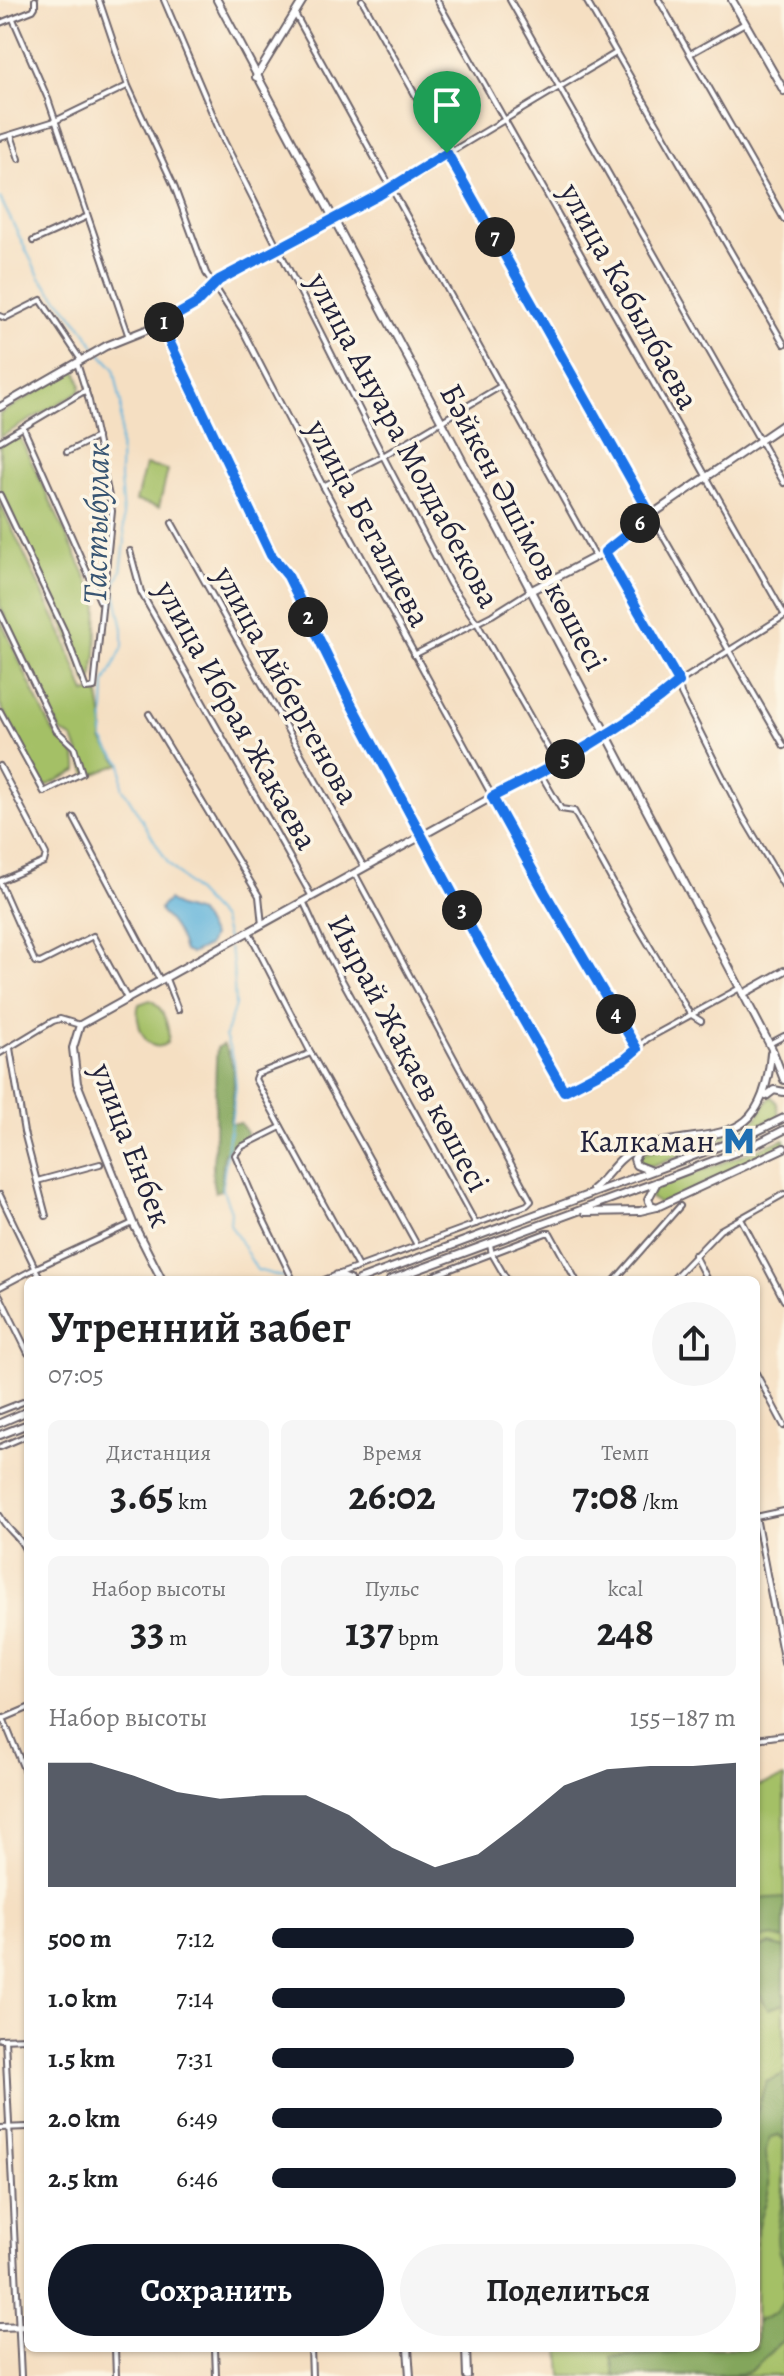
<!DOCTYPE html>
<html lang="ru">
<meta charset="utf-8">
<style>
body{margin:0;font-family:Alegreya,serif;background:#f6f6f6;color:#202124;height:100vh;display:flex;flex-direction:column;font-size:30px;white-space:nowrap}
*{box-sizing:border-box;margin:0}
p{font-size:26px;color:#757577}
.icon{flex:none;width:44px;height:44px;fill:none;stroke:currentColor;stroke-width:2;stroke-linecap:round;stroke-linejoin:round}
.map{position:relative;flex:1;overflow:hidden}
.side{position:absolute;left:24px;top:1276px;width:736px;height:1076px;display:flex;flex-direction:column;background:#fff;border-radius:12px;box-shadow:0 2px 6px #0004}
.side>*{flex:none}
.pin{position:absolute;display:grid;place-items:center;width:68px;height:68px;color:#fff;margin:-82px -34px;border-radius:50% 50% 50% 0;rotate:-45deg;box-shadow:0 0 8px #0007}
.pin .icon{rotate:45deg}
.km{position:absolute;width:40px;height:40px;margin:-20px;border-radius:50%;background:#222;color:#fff;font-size:22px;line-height:40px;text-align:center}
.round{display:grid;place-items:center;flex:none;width:84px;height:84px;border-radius:42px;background:#f6f6f6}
.headline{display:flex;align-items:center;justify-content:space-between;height:136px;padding:0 24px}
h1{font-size:44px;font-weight:700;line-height:60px}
.stats{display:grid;grid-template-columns:repeat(3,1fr);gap:12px;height:136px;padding:8px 24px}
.stats div{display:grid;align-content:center;border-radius:12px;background:#f6f6f6;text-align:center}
.stats b{font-size:40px;font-weight:700}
.stats small{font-size:22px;font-weight:400}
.stats p{font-size:22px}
.chart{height:224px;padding:16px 24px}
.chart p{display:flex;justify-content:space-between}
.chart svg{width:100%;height:144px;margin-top:8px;fill:#111827;opacity:.7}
.button{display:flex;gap:16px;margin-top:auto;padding:16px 24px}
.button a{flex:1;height:92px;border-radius:48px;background:#111827;color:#fff;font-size:32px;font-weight:700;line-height:92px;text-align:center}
.button a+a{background:#f6f6f6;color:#202124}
ul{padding:0 24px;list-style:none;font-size:26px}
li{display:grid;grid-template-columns:128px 96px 1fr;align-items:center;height:60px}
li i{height:20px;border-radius:10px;background:#111827}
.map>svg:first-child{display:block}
</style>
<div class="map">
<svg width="784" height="2376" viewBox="0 0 784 2376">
<rect width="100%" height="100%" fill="#fcf5e5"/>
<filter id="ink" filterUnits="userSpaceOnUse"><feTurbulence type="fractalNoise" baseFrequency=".0125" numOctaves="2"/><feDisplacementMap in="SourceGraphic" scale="16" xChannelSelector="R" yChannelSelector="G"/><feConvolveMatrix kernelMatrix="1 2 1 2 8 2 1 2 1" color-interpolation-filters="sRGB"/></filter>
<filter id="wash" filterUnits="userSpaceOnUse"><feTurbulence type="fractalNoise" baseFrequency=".006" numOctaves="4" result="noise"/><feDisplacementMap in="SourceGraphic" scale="32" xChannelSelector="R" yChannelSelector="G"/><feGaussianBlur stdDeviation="1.8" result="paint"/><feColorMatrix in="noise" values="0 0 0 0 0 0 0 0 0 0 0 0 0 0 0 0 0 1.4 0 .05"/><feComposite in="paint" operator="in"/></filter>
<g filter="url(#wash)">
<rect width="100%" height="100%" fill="#f5dfc2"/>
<g fill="#a4c066" stroke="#637150" stroke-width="2">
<polygon points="76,369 81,385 80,391 0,437 0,414"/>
<polygon points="18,433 98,602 96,655 91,685 87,683 71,641 0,488 0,444"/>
<polygon points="145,465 168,470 159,507 136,501"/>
<polygon points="0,503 65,640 85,693 98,690 104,725 102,740 120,764 88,777 73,739 60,731 0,606"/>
<path d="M0 619C18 656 34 695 53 731 63 748 79 747 77 771L47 786 43 784 0 705Z"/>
<path d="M150 1000C163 1006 172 1030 167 1043 146 1058 133 1020 139 1004Z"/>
<polygon points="771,1096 777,1103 779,1116 737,1134 651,1166 637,1164 636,1159 642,1153 745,1128 756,1119"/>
<polygon points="784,1139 784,1145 674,1198 658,1203 650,1198 654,1190 665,1185"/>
<polygon points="784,1778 784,2376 562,2376 560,2348 756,2348 756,1787"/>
</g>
<g fill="#83a65b" stroke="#52644b" stroke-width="2">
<path d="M223 1044C240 1067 233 1096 230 1123H240L248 1134 224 1153 221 1190 215 1192C209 1174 215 1155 215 1136 216 1107 214 1077 217 1048Z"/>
<polygon points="784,1897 784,1939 773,1936 756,1939 756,1899"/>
<polygon points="770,1944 784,1948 784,2004 768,2009 756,1988 756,1949"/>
<path d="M784 2074V2264C770 2241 782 2216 783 2190 784 2174 783 2157 784 2140L779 2135 771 2137C761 2152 769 2163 769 2180 770 2198 760 2217 756 2236V2115L766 2082Z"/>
<path d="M784 2300V2340C773 2346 763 2364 747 2373 731 2376 638 2376 615 2376L611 2357 675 2353 690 2348H756V2322L776 2313Z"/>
</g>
<path fill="#60b4dc" stroke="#416b8c" stroke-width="2" d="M168 900 178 907 199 913 212 936 208 946 191 954 184 951C179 935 174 924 161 913L160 908Z"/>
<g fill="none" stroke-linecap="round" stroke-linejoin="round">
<g stroke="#60b4dc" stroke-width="2">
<polyline points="0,198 40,278 83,328 96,348"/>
<polyline points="101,354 114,368 121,404 120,479 125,542 121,571 114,586 123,629 123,647 105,683 103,739 110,751 122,763 122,787 168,863 222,920 227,939"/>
<polyline points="229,948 233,963 235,1005 225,1036 234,1061 236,1087 222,1188 231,1211 230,1224 257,1270 283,1277"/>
</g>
</g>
</g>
<g filter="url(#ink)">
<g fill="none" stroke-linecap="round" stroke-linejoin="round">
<defs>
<g id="street">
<polyline points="99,0 128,86 174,186 206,273 242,329 323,486 545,893 637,1049"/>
<polyline points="164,0 224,141 383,456 450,584 477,623 557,764"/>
<polyline points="362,0 651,515 784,746"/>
<polyline points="437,0 784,614"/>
<polyline points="510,0 784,483"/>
<polyline points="586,0 784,344"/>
<polyline points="659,0 784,219"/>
<polyline points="295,14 596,558"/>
<polyline points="13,19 48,99 129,337"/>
<polyline points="0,23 33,10 35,7 35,0"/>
<polyline points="690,54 745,23"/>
<polyline points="11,135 19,159"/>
<polyline points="0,138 55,121 127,86"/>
<polyline points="333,218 379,195 616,53"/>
<polyline points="33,241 86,217"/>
<polyline points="0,316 5,318 41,300 81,360"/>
<polyline points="161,324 271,555 288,576 350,702 476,937 564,1091 624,1060 647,1039 740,988"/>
<polyline points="23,427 100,601"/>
<polyline points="0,441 86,390"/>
<polyline points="67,452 97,437"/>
<polyline points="323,486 383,456 501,386"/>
<polyline points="0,495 64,630 86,689 94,688 112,511 89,401 77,363"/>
<polyline points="172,523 364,867"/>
<polyline points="130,551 141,592 312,897"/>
<polyline points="605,552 679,682 681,694 743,817 784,886"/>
<polyline points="0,613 56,730 74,747 82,773 44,792 0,711"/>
<polyline points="414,655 492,615 530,591"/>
<polyline points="149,714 259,896 262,925"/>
<polyline points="606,733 652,704 679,682 784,616"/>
<polyline points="0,766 46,854 44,862 0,881"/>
<polyline points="540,773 561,809 574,811 628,910 690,1014 701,1021"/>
<polyline points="74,818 160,980"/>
<polyline points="0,883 35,962 40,963 93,936 128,1000"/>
<polyline points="304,903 325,949 476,1224"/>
<polyline points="249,932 311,1053 417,1245"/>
<polyline points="166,979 178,1010"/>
<polyline points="769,1044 784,1036"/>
<polyline points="10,1048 24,1132 46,1216"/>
<polyline points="0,1053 53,1021 60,1019 80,1025"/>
<polyline points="311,1053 257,1074 255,1079 358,1267"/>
<polyline points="281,1127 241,1147 235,1155 257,1206 293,1280"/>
<polyline points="37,1181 100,1164"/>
<polyline points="0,1195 41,1280"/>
<polyline points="741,1219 784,1300"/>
<polyline points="490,1245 492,1254 507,1280"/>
<polyline points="694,1255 707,1280"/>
<polyline points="324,1280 527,1205 531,1201 355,874"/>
<polyline points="422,1280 546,1233 550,1233 576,1280"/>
<polyline points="615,1280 680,1206"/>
<polyline points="672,1280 720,1230 784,1194"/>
<polyline points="0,1287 36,1268 133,1223"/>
<polyline points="0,1296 28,1353"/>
<polyline points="756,1373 784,1426"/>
<polyline points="0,1411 28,1400"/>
<polyline points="0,1447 28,1435"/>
<path d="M0 1516C9 1534 20 1534 28 1556"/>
<polyline points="756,1517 784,1663"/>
<polyline points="756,1517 784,1511"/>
<polyline points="3,1718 28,1779"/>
<polyline points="0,1720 28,1708"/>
<polyline points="756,1739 784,1735"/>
<polyline points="0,2039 28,2038"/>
<polyline points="5,2039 21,2376"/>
<polyline points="0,2128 28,2127"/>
<polyline points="115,2348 116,2376"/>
<polyline points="215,2348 216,2376"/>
<polyline points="311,2348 312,2376"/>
</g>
<g id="secondary">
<polyline points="217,0 442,422 740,988 772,1049 784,1080"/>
<polyline points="732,0 784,91"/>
<polyline points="256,77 303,0"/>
<polyline points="0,407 106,346 161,324 196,304 219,280 333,218"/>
<polyline points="530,591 605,552 651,515 784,424"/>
<polyline points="743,994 784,971"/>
<polyline points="766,1096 774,1090 784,1092"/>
<polyline points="639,1151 634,1159 636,1165 651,1171"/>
<polyline points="657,1182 648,1199 651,1205 657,1207"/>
<path d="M593 1189C607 1178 617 1158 633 1151 706 1122 762 1159 771 1053"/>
<polyline points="585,1212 640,1211 657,1207 784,1148"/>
<polyline points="337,1275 350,1280"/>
<polyline points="162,1280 133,1223 77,1083 73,1048 80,1025 492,797 557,764 605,733"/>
<polyline points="359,1280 747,1136 784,1118"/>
<polyline points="390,1280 657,1182 752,1146 784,1130"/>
<polyline points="0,1423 28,1411"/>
<polyline points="0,1435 28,1424"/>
<polyline points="0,2327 28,2326"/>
<polyline points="408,2348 410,2376"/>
<polyline points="466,2348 467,2376"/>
</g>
</defs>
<use href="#street" stroke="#6c646a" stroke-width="8"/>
<use href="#secondary" stroke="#6c646a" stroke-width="10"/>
<use href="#street" stroke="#fff" stroke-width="4"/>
<use href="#secondary" stroke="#fff" stroke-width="6"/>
</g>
</g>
<g fill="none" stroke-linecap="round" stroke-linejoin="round" filter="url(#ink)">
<defs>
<path id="route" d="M447 153 651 515 605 552 679 682C624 729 557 765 492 797L545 893 637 1049 624 1060 564 1091 476 937 350 702 288 576 271 555 161 324 196 304 219 280 379 195Z"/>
</defs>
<use href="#route" stroke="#fff" stroke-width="16"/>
<use href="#route" stroke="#1a73e8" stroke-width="10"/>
</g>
<defs>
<symbol id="metro-bare" viewBox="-9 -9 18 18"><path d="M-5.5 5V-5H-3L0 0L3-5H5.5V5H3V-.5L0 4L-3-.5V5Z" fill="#1f6fb2" stroke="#fcf5e5" stroke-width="2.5" paint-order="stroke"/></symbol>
</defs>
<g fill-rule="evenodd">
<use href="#metro-bare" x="717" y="1119" width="44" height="44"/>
</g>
<g text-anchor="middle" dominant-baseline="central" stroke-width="7" stroke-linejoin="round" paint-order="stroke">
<g font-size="32" fill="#22223b" stroke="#fcf5e5">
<text transform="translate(630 296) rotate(61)">улица Кабылбаева</text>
<text transform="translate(404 440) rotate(62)">улица Ануара Молдабекова</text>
<text transform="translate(369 523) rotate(62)">улица Бегалиева</text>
<text transform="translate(524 527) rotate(62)">Бәйкен Әшімов көшесі</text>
<text transform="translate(287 685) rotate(61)">улица Айбергенова</text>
<text transform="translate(237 715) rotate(61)">улица Ибрая Жакаева</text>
<text transform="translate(409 1053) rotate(62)">Иырай Жақаев көшесі</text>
<text transform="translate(132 1145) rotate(69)">улица Енбек</text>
</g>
<g font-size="32" fill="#22223b" stroke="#fcf5e5" text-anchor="end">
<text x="715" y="1141">Калкаман</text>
</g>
<g font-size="34" font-style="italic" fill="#385573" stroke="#fcf5e5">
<text transform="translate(96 523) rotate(-89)">Тастыбулак</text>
</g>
</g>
</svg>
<div class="pin" style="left:447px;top:153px;background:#1e9e55"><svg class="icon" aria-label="arrive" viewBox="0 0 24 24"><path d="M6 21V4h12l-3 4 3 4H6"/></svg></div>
<b class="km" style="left:164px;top:322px">1</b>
<b class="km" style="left:308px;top:617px">2</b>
<b class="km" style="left:462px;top:910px">3</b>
<b class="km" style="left:616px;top:1014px">4</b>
<b class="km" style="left:565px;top:759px">5</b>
<b class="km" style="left:640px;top:523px">6</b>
<b class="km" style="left:495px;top:237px">7</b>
<section class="side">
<div class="headline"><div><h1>Утренний забег</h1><p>07:05</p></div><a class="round"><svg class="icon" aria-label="share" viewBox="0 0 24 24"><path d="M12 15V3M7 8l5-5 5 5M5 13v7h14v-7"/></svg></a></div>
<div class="stats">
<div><p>Дистанция</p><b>3.65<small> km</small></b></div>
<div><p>Время</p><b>26:02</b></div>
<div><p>Темп</p><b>7:08<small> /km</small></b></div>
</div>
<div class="stats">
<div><p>Набор высоты</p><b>33<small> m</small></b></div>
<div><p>Пульс</p><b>137<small> bpm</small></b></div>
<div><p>kcal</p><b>248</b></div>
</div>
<div class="chart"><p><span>Набор высоты</span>155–187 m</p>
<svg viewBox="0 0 160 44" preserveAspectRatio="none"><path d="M0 44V6L10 6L20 10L30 15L40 17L50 16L60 16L70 22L80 32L90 38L100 34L110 24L120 13L130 8L140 7L150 7L160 6V44z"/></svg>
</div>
<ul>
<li><b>500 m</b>7:12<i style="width:78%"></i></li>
<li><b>1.0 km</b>7:14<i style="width:76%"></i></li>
<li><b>1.5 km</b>7:31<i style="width:65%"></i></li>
<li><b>2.0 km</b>6:49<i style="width:97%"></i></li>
<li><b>2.5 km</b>6:46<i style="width:100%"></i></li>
</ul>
<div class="button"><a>Сохранить</a><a>Поделиться</a></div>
</section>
</div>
